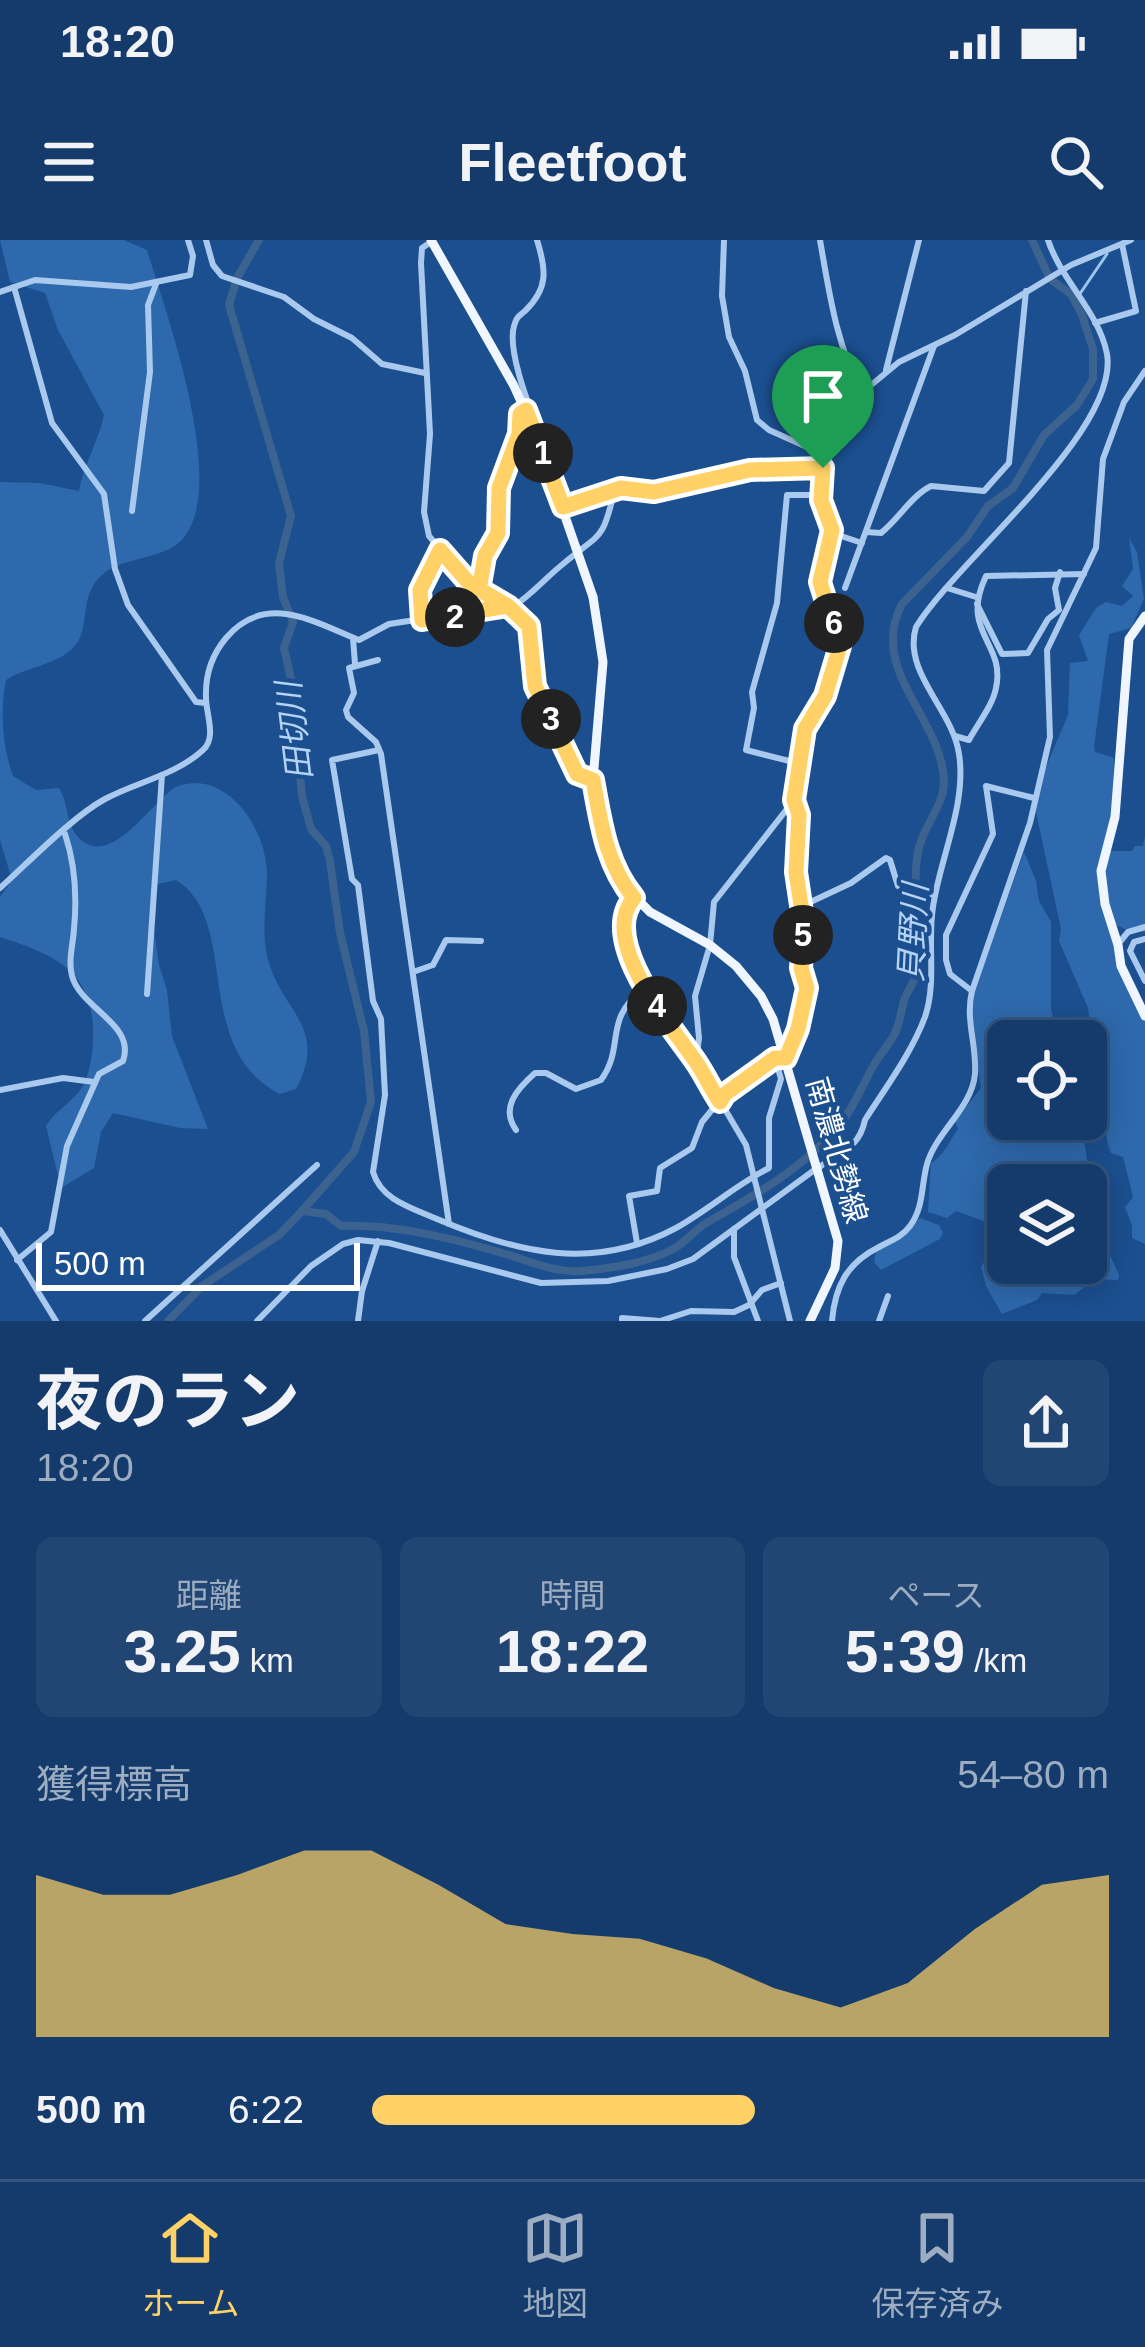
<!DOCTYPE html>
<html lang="ja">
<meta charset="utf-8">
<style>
body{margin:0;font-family:Helvetica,"Noto Sans JP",sans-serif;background:#214673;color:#f1f3f6;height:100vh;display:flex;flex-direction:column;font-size:45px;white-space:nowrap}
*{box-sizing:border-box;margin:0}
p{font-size:39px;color:#9dadc1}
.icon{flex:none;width:66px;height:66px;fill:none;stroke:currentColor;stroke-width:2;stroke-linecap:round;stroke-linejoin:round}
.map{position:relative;height:1081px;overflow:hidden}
.side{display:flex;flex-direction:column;background:#143b6b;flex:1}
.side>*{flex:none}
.buttons{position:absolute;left:987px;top:780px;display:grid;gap:24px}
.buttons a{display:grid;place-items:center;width:120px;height:120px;border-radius:18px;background:#143b6b;box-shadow:0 6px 30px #0003,0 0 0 3px #33557e;font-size:60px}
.scale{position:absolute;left:36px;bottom:30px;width:324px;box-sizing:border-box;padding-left:12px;border:6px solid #fff;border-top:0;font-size:33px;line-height:42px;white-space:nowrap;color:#fff;-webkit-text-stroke:9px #1b4f8f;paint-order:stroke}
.pin{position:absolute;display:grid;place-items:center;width:102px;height:102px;color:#fff;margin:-123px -51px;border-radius:50% 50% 50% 0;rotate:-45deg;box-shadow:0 0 12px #0007}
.pin .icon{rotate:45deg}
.km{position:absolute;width:60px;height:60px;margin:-30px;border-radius:50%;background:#222;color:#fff;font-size:33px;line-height:60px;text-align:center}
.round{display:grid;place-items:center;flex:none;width:126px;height:126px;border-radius:18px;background:#214673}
.headline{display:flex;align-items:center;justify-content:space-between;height:204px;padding:0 36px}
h1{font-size:66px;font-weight:700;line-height:90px}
.stats{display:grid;grid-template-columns:repeat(3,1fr);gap:18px;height:204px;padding:12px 36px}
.stats div{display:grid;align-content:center;border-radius:18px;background:#214673;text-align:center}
.stats b{font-size:60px;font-weight:700}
.stats small{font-size:33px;font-weight:400}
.stats p{font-size:33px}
.chart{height:336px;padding:24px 36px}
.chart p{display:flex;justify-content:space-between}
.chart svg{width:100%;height:216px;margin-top:12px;fill:#ffd166;opacity:.7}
ul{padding:0 36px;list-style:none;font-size:39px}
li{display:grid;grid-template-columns:192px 144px 1fr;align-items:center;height:90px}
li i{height:30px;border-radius:15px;background:#ffd166}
.status{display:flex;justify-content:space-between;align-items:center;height:84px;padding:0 60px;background:#143b6b;direction:ltr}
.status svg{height:33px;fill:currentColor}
header{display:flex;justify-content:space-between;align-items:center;height:156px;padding:0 36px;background:#143b6b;font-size:54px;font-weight:700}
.tab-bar{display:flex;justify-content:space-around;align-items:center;height:168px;border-top:3px solid #33557e;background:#143b6b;font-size:33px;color:#9dadc1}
.tab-bar a{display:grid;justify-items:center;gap:6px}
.tab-bar .current{color:#ffd166}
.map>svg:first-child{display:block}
</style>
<div class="status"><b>18:20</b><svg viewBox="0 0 49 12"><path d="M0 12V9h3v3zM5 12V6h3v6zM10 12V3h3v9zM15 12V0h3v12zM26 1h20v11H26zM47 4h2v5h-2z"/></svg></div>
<header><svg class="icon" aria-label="menu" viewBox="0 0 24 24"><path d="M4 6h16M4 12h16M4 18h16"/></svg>Fleetfoot<svg class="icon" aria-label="search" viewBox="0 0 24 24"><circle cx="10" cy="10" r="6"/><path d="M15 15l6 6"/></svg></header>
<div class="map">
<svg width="1145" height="1081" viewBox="0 0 1145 1081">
<rect width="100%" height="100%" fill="#1b4f8f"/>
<g fill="#2e69ad" fill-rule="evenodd">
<path d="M0 0H124L147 10C166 73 227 239 185 296 168 320 124 316 103 334 76 357 93 390 72 409 55 425 26 427 6 440 0 470 2 506 13 536L36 550 59 548C69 564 66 585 79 598 110 630 152 562 174 548 183 543 199 542 209 545 244 556 266 599 267 633 267 661 261 687 267 715 279 771 330 785 296 849L280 854C190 809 242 681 176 640L152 645 151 670 159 725 167 750 172 796 208 889 180 888 113 873 101 892 94 928 61 948 46 886C55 870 75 861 84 844 90 831 93 812 93 798 95 731 55 715 0 697V657L12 640 0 600V242L40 243 79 251C84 224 98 202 104 175L58 90 45 53 10 42Z"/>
<polygon points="1129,298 1137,312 1144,359 1131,388 1109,394 1094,507 1095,512 1114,518 1113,577 1101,620 1119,729 1145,780 1145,1004 1132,998 1132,985 1125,967 1133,957 1123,917 1111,913 1108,905 1088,768 1059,701 1061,689 1036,572 1043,534 1068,475 1070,423 1088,421 1079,395 1096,368 1106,362 1122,366 1133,356 1122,346 1133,329"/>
<polygon points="1145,596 1145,692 1131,692 1112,683 1104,634 1109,611 1132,611 1135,606 1143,606"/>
<path d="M1024 612 1036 641 1039 661 1051 682V769L1058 801H1008V879H1081L1090 940 1110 1015 1119 1035 1118 1040 1095 1039 1074 1055 1042 1053 1037 1060 1002 1074 986 1046 981 1027 1005 989 956 971 947 978 928 972 931 923C944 916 949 901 958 889L955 881 981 848 971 783 973 757ZM1008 945H1086V1023H1008Z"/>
<polygon points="920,978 939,985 943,993 940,999 881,1030 874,1022 876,1011"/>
</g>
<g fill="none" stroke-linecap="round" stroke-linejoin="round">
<polyline stroke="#9cc4f0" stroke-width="3" points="1075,61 1107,14"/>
<g stroke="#3c6290" stroke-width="8">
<path d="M302 971 326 974 341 986C394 984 451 998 502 1013 528 1020 553 1033 581 1031 609 1029 654 1022 678 1006 688 999 695 990 706 983 754 956 808 926 843 880 858 861 865 837 879 817 899 790 896 793 904 761 906 752 913 746 915 736 921 697 912 657 917 618 920 588 944 568 944 542 943 479 867 430 902 364L967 297 988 266 1013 248 1044 195 1077 165 1093 139V109L1082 75 1071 54 1050 39 1032 0"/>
<polyline points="168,1081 202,1046 279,995 302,971 354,912 371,862 364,791 340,693 330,621 326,606 311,589 302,556 291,439 284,408 293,382 283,357 279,323 291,276 229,65 237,38 259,0"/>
</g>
<g stroke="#a9c9ee" stroke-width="6">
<polyline points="206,0 213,25 222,36 284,57 314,79 352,98 382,124 425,133"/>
<path d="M537 0C546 29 549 48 525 71 518 77 517 76 514 86 507 110 529 166 538 190"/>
<polyline points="724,0 722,56 729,97 745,131 757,180 769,190 827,216"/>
<path d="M820 0C829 52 837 108 863 155"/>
<polyline points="431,2 422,8 421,23 430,194 424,272 429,296 469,343 508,366 529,386 533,401 535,446 577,534 593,540"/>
<polyline points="14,47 52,183 104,254 115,329 128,365 196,462 206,463"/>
<polyline points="0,52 35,40 131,47 190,35 193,16 188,0"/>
<polyline points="1095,83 1136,71 1122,4"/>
<polyline points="886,130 919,0"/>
<polyline points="563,267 621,248 650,252 750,230 823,228"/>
<polyline points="132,271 150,132 148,65 156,44"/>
<path d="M866 292 881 293C898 280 912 255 931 246L984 251 1009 223 1026 51"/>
<polyline points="832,293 862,303"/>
<polyline points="845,348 934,106"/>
<polyline points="947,348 976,357"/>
<polyline points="479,350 485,316 498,293 499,248 524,171"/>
<polyline points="977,364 1002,414 1028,413 1048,379 1059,370 1055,348 1060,332"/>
<path d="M511 368C532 355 544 339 563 324 602 291 602 303 615 249"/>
<polyline points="422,379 420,351 440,311"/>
<polyline points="353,398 355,424"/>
<polyline points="378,420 349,428 354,453 346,470 348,477 376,502 381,514 449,984"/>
<path d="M955 496 969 500C977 485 993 465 996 448 1006 402 959 393 986 336L1084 334"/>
<path d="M379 510 332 520 352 639 358 645 373 761 381 779 385 855 373 932C381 960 412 968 437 979 517 1013 594 1032 676 988 708 970 736 945 769 928V878L781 839 775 818"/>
<polyline points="801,524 746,510 754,468 752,452 777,363 787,255 821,255"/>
<path d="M0 648C29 622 72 577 105 559 137 542 176 535 203 510 217 498 206 474 206 458 205 435 211 416 226 398 265 352 312 381 359 400L389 384 508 366"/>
<polyline points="634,658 624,673 630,711 644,748 706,837 746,905 790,1081"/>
<polyline points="802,666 851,643 886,618 890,620 898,646 935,655"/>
<polyline points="1145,699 1134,702 1130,711 1145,741"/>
<polyline points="1119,703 1128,692 1145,687"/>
<polyline points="413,732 433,725 446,700 481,701"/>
<polyline points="972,751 950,734 946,720 946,695 993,594 986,546 1034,558"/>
<polyline points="147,754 162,535"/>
<polyline points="696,822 699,798 695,756 710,705 714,662 794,560 805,489 820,467 839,415 840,402 819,332 832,290 821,258 823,228 834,200 870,146 899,122 955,95 1071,25 1131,0"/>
<polyline points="0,850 63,838 94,842"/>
<path d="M516 890C500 868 517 849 535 833H546L576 849 601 840C626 805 602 781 644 748"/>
<path d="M821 926C842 911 859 908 865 880 886 847 911 814 925 777 937 741 927 704 933 667 940 618 967 564 959 514 953 470 902 432 916 387 956 321 1120 191 1107 114 1099 72 1061 40 1048 0"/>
<polyline points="734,989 734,1017 758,1081"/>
<polyline points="0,990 56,1081"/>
<polyline points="637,1003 629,956 657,951 660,928 692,908 702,882 725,854 775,818 786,818 798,789 807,748 801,728 804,684 796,632 799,576 795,563"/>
<path d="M17 1020 51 992 67 906 99 834 123 821C136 784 81 769 72 736 68 720 73 705 74 689 77 658 75 624 65 594"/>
<polyline points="145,1081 317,925"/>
<polyline points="257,1081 311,1026 343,1004 358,1000 389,1003 541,1043 608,1041 667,1029 693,1019 813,931"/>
<polyline points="358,1081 362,1051 378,1001"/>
<polyline points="622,1081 622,1078 660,1081 691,1071 734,1072 749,1065 762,1050 781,1043"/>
<path d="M832 1081C835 1046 847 1023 879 1007 890 1001 902 997 910 986 924 967 921 946 927 924 936 892 972 868 975 834 977 805 965 780 972 751L1030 583 1050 497 1047 410 1096 308 1103 219 1124 162 1145 131"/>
<polyline points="879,1081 888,1056"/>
</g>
<g stroke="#f0f6ff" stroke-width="9">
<polyline points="431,0 514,146 540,204 576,308"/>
<polyline points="593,357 603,422 593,540 612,624 625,647 650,672 710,705 736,726 761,756 773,779 838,1001 835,1028 810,1081"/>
<polyline points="1145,376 1129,399 1115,577 1101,631 1105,664 1118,705 1121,726 1145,776"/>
</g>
<polyline stroke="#f0f6ff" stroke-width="9" points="576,308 593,357"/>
</g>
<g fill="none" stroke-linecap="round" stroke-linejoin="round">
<defs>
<path id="route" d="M823 228 750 230 654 252 621 248 563 267 526 170 520 174 519 194 499 248 498 293 485 316 479 350 508 366 422 380 420 350 440 310 469 343 508 366 529 386 535 446 577 534 593 540C601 583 606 624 634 658 597 700 672 787 696 822 705 835 711 849 720 862L725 854 775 818H786L798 789 807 748 801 728 804 685 796 632 799 575 794 560 805 489 825 456 840 406 820 342 832 290 821 260 823 228"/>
</defs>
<use href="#route" stroke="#fff" stroke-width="24"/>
<use href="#route" stroke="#ffd166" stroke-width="15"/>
</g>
<g text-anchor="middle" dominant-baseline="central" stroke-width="9" stroke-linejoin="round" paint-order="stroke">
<g font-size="30" fill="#fff" stroke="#1b4f8f">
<text transform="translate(837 910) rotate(74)">南濃北勢線</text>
</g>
<g font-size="33" font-style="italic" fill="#b5d3f5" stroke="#1b4f8f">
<text transform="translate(294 491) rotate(-97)">田切川</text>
<text transform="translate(913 693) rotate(-87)">貝野川</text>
</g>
</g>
</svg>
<div class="buttons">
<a><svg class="icon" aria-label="locate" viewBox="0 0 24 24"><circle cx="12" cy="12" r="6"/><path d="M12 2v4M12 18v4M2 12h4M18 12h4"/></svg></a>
<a><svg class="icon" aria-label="layers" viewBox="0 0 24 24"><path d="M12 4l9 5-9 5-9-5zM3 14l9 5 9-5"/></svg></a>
</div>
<div class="scale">500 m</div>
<div class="pin" style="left:823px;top:228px;background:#1e9e55"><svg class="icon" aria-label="arrive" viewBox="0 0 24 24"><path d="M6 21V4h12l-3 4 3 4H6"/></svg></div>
<b class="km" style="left:543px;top:213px">1</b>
<b class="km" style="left:455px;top:377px">2</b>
<b class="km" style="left:551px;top:479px">3</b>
<b class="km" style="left:657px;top:766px">4</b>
<b class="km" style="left:803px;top:695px">5</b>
<b class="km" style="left:834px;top:383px">6</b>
</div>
<section class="side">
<div class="headline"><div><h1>夜のラン</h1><p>18:20</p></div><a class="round"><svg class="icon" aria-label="share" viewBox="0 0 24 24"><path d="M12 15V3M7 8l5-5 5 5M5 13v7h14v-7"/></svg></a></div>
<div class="stats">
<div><p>距離</p><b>3.25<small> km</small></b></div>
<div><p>時間</p><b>18:22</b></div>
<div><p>ペース</p><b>5:39<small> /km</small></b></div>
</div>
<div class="chart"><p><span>獲得標高</span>54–80 m</p>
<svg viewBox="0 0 160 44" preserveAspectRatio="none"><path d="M0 44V11L10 15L20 15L30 11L40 6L50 6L60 13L70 21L80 23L90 24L100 28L110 34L120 38L130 33L140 22L150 13L160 11V44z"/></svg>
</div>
<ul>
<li><b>500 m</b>6:22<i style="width:52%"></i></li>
</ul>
</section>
<nav class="tab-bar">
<a class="current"><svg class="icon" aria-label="home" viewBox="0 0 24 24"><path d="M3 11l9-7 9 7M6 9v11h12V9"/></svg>ホーム</a>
<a><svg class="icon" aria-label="map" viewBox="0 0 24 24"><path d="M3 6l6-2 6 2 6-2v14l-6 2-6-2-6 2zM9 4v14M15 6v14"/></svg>地図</a>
<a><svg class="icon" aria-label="saved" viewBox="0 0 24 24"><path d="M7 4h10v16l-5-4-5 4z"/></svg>保存済み</a>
</nav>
